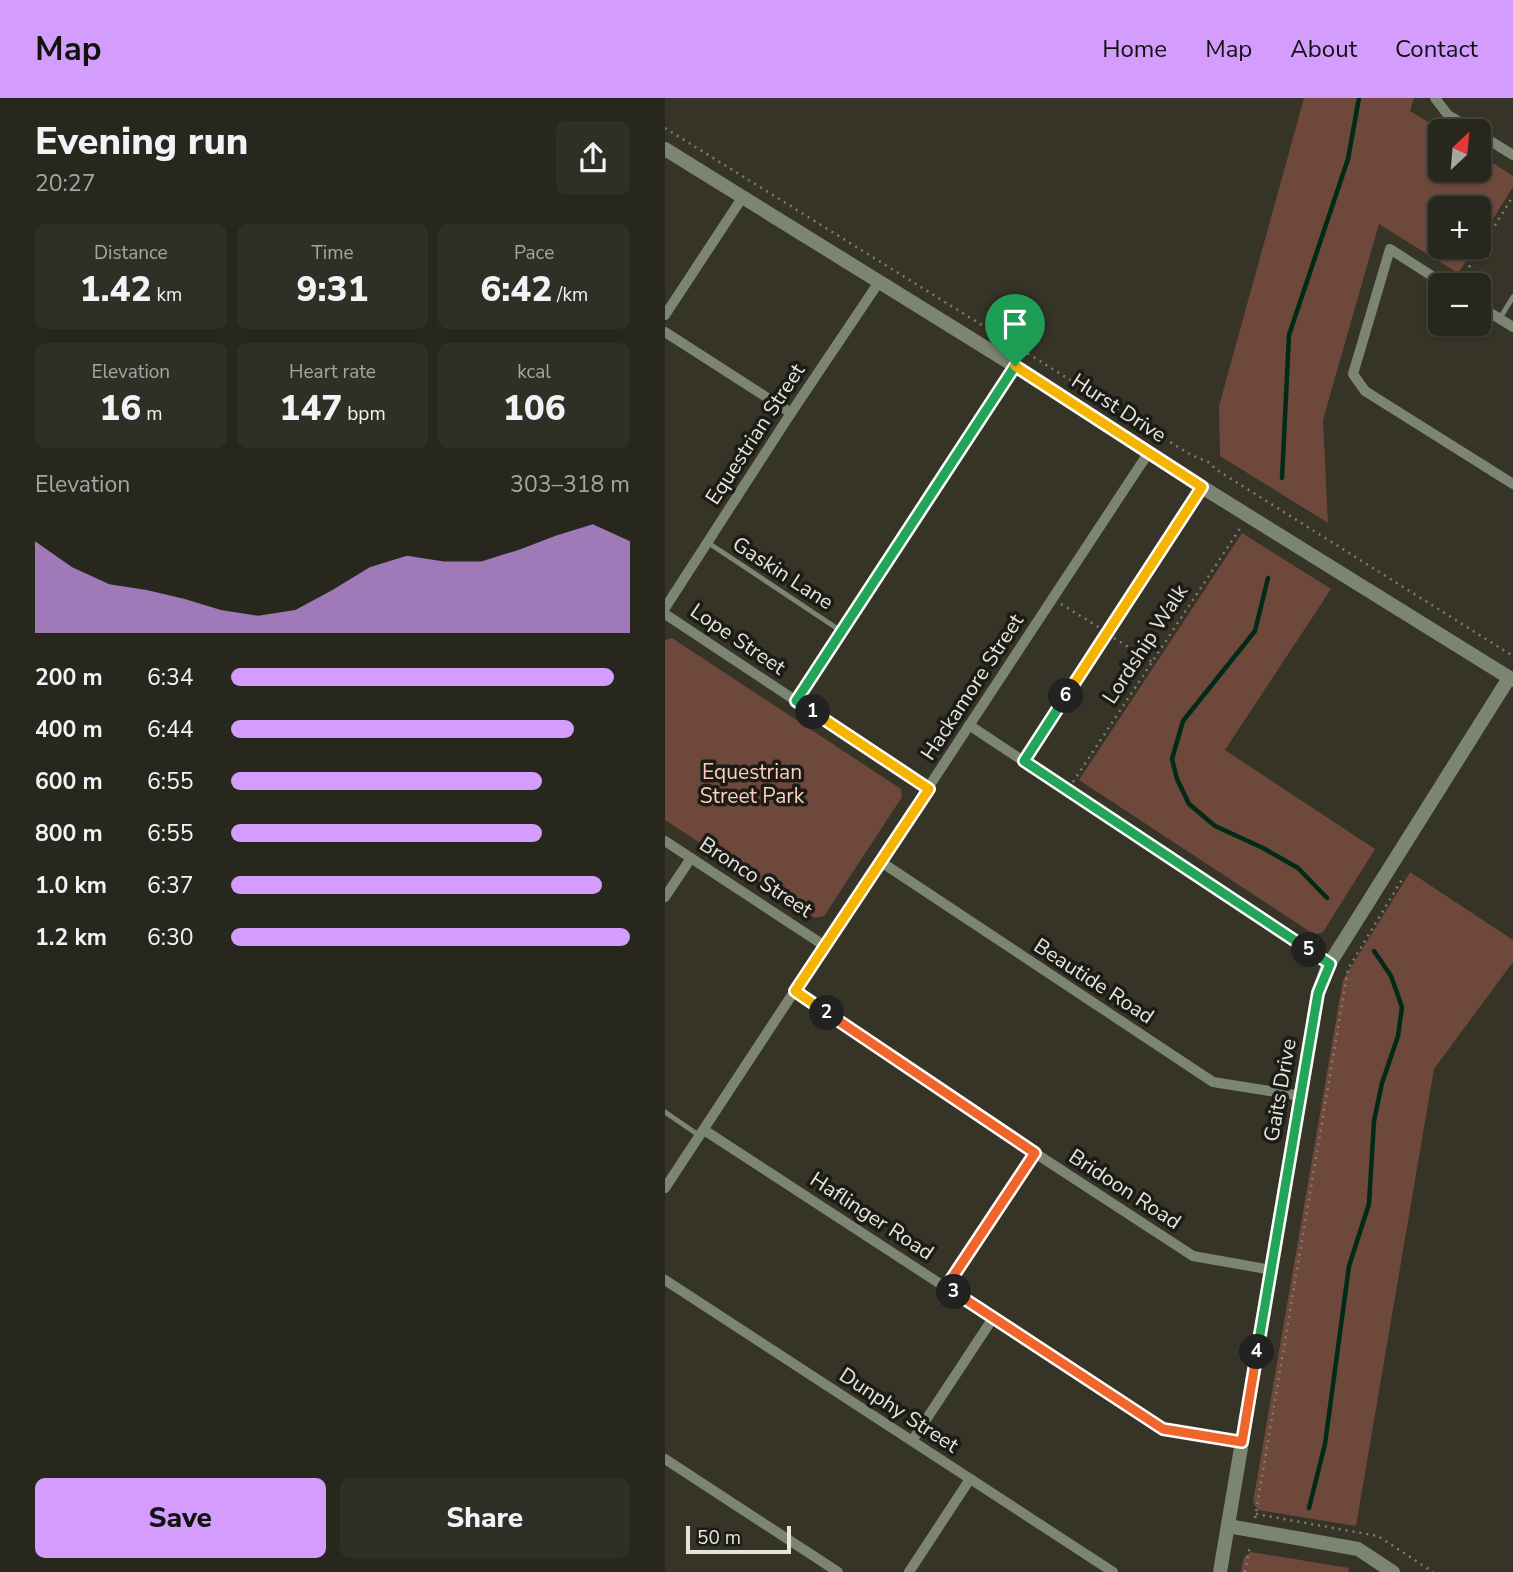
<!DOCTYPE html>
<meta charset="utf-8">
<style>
body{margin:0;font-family:"Nunito Sans",sans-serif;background:#302f26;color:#f1f3f6;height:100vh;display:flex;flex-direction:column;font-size:26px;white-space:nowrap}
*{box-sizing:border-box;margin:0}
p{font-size:23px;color:#a5a5a4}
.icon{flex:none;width:38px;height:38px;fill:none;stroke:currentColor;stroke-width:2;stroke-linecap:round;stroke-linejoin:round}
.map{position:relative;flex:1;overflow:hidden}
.side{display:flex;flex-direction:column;background:#28271d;width:665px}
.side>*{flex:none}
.needle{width:46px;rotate:26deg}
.controls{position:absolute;left:763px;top:21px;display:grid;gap:14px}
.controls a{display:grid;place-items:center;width:63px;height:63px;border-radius:10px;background:#28271d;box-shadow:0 2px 5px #0004,0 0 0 2px #44443b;font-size:35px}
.scale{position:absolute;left:21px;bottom:18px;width:105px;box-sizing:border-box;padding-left:7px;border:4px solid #e6e5dd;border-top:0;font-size:19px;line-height:24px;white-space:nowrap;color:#e6e5dd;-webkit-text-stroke:5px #1c1b16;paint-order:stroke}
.pin{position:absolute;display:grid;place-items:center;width:60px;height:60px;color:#fff;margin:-72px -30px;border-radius:50% 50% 50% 0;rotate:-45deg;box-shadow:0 0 7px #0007}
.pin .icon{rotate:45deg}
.km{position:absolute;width:35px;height:35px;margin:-18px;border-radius:50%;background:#222;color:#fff;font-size:19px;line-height:35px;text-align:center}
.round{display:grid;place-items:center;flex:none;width:74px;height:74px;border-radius:10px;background:#302f26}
.headline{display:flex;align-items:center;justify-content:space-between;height:119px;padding:0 35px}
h1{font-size:38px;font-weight:800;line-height:52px}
.stats{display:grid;grid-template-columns:repeat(3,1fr);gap:10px;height:119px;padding:7px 35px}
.stats div{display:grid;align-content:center;border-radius:10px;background:#302f26;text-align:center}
.stats b{font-size:35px;font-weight:800}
.stats small{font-size:19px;font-weight:400}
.stats p{font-size:19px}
.chart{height:196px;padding:14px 35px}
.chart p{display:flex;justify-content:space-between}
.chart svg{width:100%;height:126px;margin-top:7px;fill:#d49cfc;opacity:.7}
.button{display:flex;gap:14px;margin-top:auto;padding:14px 35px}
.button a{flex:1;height:80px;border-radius:10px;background:#d49cfc;color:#111;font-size:28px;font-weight:800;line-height:80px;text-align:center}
.button a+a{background:#302f26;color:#f1f3f6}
ul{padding:0 35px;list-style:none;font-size:23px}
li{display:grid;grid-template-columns:112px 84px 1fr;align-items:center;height:52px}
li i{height:18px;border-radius:9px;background:#d49cfc}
header{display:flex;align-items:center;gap:42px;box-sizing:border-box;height:98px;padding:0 35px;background:#d49cfc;color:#111}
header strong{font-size:33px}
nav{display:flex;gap:38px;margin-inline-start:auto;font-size:24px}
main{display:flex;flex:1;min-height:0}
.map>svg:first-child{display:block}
</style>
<header>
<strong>Map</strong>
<nav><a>Home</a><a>Map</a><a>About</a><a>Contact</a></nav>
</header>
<main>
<section class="side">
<div class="headline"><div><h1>Evening run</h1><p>20:27</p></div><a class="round"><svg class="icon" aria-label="share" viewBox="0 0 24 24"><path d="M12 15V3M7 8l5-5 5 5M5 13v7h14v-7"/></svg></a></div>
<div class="stats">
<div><p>Distance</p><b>1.42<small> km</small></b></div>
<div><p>Time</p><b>9:31</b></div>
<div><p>Pace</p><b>6:42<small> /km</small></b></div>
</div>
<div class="stats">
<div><p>Elevation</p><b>16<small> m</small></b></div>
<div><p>Heart rate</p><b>147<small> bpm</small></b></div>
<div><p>kcal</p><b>106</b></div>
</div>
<div class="chart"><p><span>Elevation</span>303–318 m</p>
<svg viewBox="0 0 160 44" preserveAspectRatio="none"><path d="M0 44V12L10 21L20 27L30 29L40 32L50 36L60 38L70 36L80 29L90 21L100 17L110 19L120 19L130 15L140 10L150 6L160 12V44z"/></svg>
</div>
<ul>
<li><b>200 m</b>6:34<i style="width:96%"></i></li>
<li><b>400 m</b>6:44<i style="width:86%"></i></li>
<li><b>600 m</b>6:55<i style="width:78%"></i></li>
<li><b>800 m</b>6:55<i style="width:78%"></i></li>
<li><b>1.0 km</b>6:37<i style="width:93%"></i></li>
<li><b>1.2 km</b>6:30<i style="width:100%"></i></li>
</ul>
<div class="button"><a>Save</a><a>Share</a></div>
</section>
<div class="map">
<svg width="848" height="1474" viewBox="0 0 848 1474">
<rect width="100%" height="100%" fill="#363427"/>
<g fill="#6e483a">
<polygon points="639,0 749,0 745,13 778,33 775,33 775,72 814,72 814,56 848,78 848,89 814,143 814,110 775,110 775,149 810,149 793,175 714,126 658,322 663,425 555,358 554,308"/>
<polygon points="577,435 666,491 560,652 710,751 658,834 650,837 414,682"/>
<polygon points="7,540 236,691 237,699 159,818 150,820 0,722 0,542"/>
<polygon points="745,774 848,842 848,864 769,971 691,1428 593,1412 588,1404 678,882"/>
<polygon points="586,1454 684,1470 683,1474 576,1474 579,1459"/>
</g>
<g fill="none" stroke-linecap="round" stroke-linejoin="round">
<g stroke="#012a19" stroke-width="4.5">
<polyline points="617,380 624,237 683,61 694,0"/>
<polyline points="603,480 590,533 518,623 507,661 512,681 524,706 550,728 598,750 633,770 662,800"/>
<polyline points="644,1410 660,1346 684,1168 704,1106 709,1023 717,985 733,938 737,909 726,878 709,853"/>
</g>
<g stroke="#7f7d72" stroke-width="2.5" stroke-dasharray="2 5" stroke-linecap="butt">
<polyline points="0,30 526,357 543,364 552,372 848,558"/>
<polyline points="793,187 848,98"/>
<polyline points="396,506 435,530"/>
<polyline points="449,540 487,564"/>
<polyline points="408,684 576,429"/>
<polyline points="591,1416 713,1438 768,1474"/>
<polyline points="590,1420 683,871 739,778"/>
<polyline points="580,1474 585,1447"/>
</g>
<g stroke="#7b8572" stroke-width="5">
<polyline points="835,220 848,199"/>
<polyline points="42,444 176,533"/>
<polyline points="359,663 537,390"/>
<polyline points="0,1014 35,1038"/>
</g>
<g stroke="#7b8572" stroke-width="10">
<polyline points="770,0 783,17 810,33"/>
<polyline points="814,36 848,57"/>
<polyline points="781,187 725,151 688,276 700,293 848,386"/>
<polyline points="814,208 848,229"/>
<polyline points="0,217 77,100"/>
<polyline points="0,234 126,315"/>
<polyline points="0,510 126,315 214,184"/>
<polyline points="0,516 264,691"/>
<polyline points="131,603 350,268"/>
<polyline points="304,627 665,866"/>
<polyline points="0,743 160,848"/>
<polyline points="216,764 548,984 636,998"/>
<polyline points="0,799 26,760"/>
<polyline points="130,893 370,1055 528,1158 607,1172"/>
<polyline points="39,1032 498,1331 577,1344"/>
<path d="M0 1090C163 846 322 599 484 354"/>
<polyline points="0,1182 448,1474"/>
<polyline points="281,1189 370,1055"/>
<polyline points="247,1343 328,1220"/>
<polyline points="0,1361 173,1474"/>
<polyline points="244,1474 305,1381"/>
</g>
<g stroke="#7b8572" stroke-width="14">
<polyline points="0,51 350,268 537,389 848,582"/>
<polyline points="563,1428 693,1451 728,1474"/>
<polyline points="555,1474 653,895 663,868 844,580"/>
</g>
</g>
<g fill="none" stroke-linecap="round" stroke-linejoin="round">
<defs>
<polyline id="split-1" points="148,614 131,603 350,268"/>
<polyline id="split-2" points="148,614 264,691 130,893 162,915"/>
<polyline id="split-3" points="162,915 370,1055 281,1189 289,1194"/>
<polyline id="split-4" points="289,1194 498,1331 577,1344 592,1254"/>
<polyline id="split-5" points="592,1254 653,895 665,866 644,852"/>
<polyline id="split-6" points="401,598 359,663 644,852"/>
<polyline id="split-7" points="350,268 537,389 401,598"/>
</defs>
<use href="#split-1" stroke="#fff" stroke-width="14"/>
<use href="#split-2" stroke="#fff" stroke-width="14"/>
<use href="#split-3" stroke="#fff" stroke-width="14"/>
<use href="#split-4" stroke="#fff" stroke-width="14"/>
<use href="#split-5" stroke="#fff" stroke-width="14"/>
<use href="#split-6" stroke="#fff" stroke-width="14"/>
<use href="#split-7" stroke="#fff" stroke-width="14"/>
<use href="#split-1" stroke="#22a559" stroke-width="9"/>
<use href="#split-2" stroke="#f5b400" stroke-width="9"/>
<use href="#split-3" stroke="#f0652b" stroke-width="9"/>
<use href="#split-4" stroke="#f0652b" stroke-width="9"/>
<use href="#split-5" stroke="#22a559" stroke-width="9"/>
<use href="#split-6" stroke="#22a559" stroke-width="9"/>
<use href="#split-7" stroke="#f5b400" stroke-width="9"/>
</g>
<g text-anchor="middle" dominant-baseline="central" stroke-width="7" stroke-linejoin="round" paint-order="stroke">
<g font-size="21" fill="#e6e5dd" stroke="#1c1b16">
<text transform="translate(454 310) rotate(33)">Hurst Drive</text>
<text transform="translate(90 336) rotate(-57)">Equestrian Street</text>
<text transform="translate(118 475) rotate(33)">Gaskin Lane</text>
<text transform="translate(73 541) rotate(34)">Lope Street</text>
<text transform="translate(480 546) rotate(-57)">Lordship Walk</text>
<text transform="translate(307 589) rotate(-57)">Hackamore Street</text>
<text transform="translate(91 779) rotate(33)">Bronco Street</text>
<text transform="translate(429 883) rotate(33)">Beautide Road</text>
<text transform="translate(615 992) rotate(-80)">Gaits Drive</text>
<text transform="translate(460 1091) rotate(33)">Bridoon Road</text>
<text transform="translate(207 1118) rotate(33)">Haflinger Road</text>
<text transform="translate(234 1312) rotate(33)">Dunphy Street</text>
</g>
<g font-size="21" fill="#ffcebd" stroke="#1c1b16">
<text x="87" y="674">Equestrian<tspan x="87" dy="24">Street Park</tspan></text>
</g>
</g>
</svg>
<div class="controls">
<a><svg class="needle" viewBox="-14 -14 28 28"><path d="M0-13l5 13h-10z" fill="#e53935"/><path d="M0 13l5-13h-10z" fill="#a5a5a4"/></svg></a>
<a>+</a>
<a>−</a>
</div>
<div class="scale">50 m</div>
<div class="pin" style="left:350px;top:268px;background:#1e9e55"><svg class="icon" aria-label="arrive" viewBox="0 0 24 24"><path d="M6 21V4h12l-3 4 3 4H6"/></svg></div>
<b class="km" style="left:148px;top:614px">1</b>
<b class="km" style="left:162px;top:915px">2</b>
<b class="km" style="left:289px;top:1194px">3</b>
<b class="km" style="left:592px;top:1254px">4</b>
<b class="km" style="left:644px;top:852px">5</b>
<b class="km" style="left:401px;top:598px">6</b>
</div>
</main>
